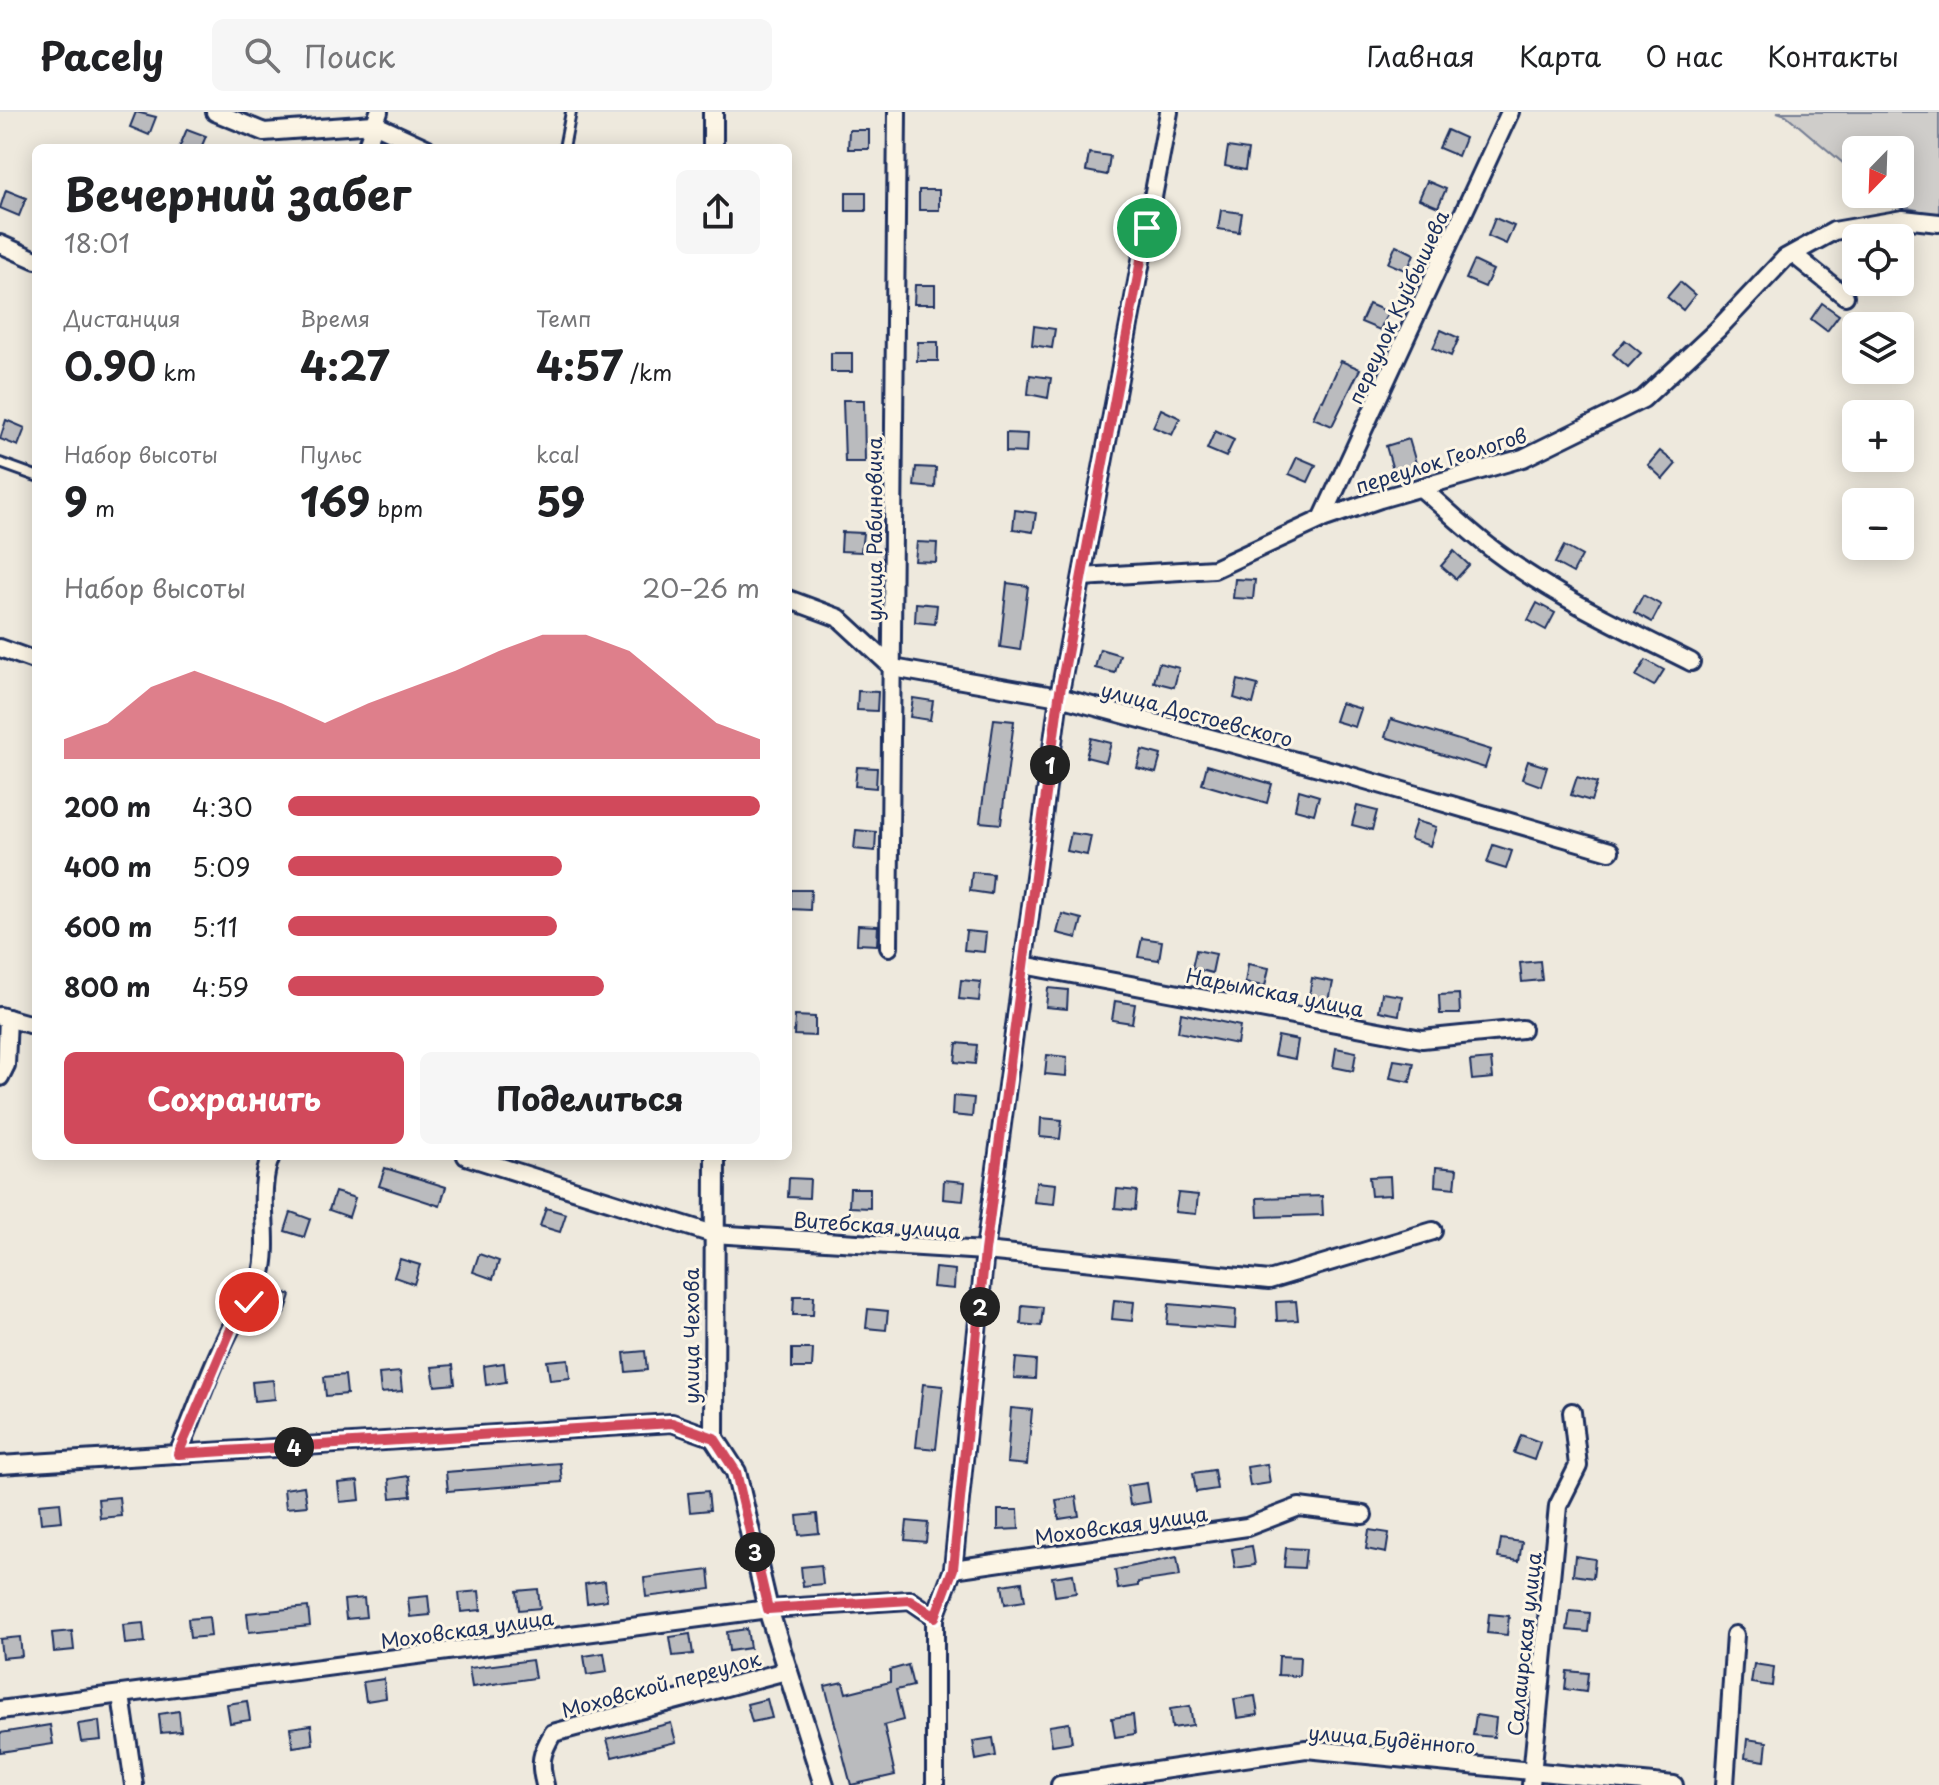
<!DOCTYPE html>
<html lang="ru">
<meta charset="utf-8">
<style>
body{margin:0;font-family:"Playpen Sans",sans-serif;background:#f6f6f6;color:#202124;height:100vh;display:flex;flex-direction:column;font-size:30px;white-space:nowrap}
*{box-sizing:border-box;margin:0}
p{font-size:26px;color:#757577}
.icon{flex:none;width:44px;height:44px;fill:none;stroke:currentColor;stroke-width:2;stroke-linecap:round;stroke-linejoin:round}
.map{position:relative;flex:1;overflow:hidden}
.sheet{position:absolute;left:32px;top:32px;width:760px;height:1016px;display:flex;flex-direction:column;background:#fff;border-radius:12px;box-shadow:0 4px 20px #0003}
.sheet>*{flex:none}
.needle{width:52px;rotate:203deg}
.controls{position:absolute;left:1842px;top:24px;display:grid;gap:16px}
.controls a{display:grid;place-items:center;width:72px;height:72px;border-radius:12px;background:#fff;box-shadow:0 4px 20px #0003;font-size:40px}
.pin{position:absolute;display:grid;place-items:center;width:68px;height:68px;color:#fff;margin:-34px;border:4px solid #fff;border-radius:50%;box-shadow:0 2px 8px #0007}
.km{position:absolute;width:40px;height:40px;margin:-20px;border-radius:50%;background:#222;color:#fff;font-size:22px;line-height:40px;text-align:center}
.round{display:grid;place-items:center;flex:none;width:84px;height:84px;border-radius:12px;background:#f6f6f6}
.headline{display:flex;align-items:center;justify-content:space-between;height:136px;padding:0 32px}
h1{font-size:44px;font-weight:700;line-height:60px}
.figures{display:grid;grid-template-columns:repeat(3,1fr);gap:12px;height:136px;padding:8px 32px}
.figures div{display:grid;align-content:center}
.figures b{font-size:40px;font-weight:700}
.figures small{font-size:22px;font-weight:400}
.figures p{font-size:22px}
.chart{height:224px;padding:16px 32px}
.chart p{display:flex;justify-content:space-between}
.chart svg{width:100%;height:144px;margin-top:8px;fill:#d1495b;opacity:.7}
.cta{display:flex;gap:16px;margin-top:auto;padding:16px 32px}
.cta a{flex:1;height:92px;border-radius:12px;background:#d1495b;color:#fff;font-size:32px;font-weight:700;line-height:92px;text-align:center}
.cta a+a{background:#f6f6f6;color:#202124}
ul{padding:0 32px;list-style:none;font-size:26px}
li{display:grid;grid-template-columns:128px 96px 1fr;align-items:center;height:60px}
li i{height:20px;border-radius:10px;background:#d1495b}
header{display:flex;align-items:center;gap:48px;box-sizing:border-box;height:112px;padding:0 40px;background:#fff;border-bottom:2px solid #e0e0e0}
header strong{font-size:38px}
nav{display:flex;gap:44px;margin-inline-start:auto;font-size:28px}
.search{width:560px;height:72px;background:#f6f6f6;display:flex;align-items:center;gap:20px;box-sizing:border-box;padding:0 28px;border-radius:12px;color:#757577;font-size:30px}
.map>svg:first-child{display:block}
</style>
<header>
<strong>Pacely</strong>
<div class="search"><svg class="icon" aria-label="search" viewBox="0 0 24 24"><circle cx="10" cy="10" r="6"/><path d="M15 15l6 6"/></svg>Поиск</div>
<nav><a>Главная</a><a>Карта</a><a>О нас</a><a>Контакты</a></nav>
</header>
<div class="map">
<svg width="1939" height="1673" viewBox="0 0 1939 1673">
<rect width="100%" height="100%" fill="#eee9dd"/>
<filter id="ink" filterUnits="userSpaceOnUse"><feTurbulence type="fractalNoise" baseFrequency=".0125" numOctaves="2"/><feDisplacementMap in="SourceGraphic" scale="16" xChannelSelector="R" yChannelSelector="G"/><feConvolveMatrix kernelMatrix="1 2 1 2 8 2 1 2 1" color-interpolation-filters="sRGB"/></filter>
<g filter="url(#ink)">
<polygon fill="#cfcdca" stroke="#757e94" stroke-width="2" points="1777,0 1939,0 1939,104 1890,91 1879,82 1900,82 1900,38 1856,38 1856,62 1786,3"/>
<g fill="#babbbe" stroke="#1b2f5e" stroke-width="2">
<polygon points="136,0 156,5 149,23 130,15"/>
<polygon points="187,17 206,24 201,36 179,36"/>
<polygon points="849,18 869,18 869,37 848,37"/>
<polygon points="1447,18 1465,26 1458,44 1439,36"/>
<polygon points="1228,35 1248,38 1245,58 1225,54"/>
<polygon points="1089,41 1110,44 1107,63 1086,59"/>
<polygon points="1427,69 1446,77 1438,95 1419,87"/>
<polygon points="6,78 26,86 19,104 0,96"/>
<rect x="919" y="78" width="20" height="20"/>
<rect x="846" y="80" width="20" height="19"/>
<polygon points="1221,98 1242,101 1239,120 1218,117"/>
<polygon points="1495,106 1514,114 1506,132 1488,124"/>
<polygon points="1396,133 1414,142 1407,159 1388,151"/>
<polygon points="1474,149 1493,158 1485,175 1466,167"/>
<polygon points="1680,170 1695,183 1683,198 1667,185"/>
<polygon points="915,173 935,173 935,192 914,192"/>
<polygon points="1822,191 1839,203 1827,219 1811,207"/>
<polygon points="1369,192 1388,200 1380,218 1361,210"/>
<polygon points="1034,214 1055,217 1052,236 1032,233"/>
<polygon points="1441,218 1459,226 1451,244 1433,236"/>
<polygon points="1625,228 1641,241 1628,255 1613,242"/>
<polygon points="918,230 938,230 938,249 917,249"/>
<rect x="831" y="241" width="21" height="19"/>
<polygon points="1341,249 1360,257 1332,314 1313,306 1321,288 1323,289"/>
<polygon points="1030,263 1051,266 1048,286 1028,282"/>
<polygon points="843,288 864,288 865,350 845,350"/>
<polygon points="1161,297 1180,306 1172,323 1153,315"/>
<polygon points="6,308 25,316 18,334 0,327"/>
<polygon points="1215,319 1234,328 1226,345 1207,337"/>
<polygon points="1006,321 1027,322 1026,341 1006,340"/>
<polygon points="1409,327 1418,358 1395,365 1386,334"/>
<polygon points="1660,339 1676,352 1663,367 1648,353"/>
<polygon points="1297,345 1316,353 1308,370 1289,362"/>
<polygon points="916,355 936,356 935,376 914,374"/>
<polygon points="1015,398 1036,401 1033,420 1013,417"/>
<polygon points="842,420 863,421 861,440 841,439"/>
<polygon points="917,430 937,431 936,450 915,449"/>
<polygon points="1564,434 1582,444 1573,461 1555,451"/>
<polygon points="1454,439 1469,453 1456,467 1441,454"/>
<polygon points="1235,467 1255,468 1253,487 1233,486"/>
<polygon points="1007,471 1028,474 1020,538 1000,535"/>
<polygon points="1643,483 1661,493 1652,510 1634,500"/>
<polygon points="916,491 937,493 935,512 915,510"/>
<polygon points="1537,491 1555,501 1546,518 1528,508"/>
<polygon points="1100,537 1120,543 1115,561 1095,556"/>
<polygon points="1646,548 1664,558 1654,574 1636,564"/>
<polygon points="1159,551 1179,556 1174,575 1154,570"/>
<polygon points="1238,568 1258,573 1253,592 1234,586"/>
<polygon points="858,579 878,580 877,599 857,598"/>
<polygon points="913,586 933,589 930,608 910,605"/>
<polygon points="1341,591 1361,597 1355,615 1335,609"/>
<polygon points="994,607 1014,609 1001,712 980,710"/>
<polygon points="1391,607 1491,638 1485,656 1385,625"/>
<polygon points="1091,626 1111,631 1106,650 1086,645"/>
<polygon points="1142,638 1161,643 1156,661 1137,656"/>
<polygon points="1528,649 1547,655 1541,674 1522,667"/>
<polygon points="1207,653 1272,672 1267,691 1202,672"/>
<polygon points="857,655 877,656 876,676 855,674"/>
<polygon points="1577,665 1597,671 1591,689 1571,683"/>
<polygon points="1299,678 1319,684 1314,702 1295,697"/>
<polygon points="1357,694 1377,699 1372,718 1352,713"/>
<polygon points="1416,709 1436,715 1430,734 1410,727"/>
<polygon points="856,718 876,720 875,739 854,737"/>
<polygon points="1071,721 1091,724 1087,743 1067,739"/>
<polygon points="1493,733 1512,739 1506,757 1487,751"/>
<polygon points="972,760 993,762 991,782 970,779"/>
<polygon points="791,778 811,778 810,798 790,797"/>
<polygon points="1062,802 1082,807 1077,826 1057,821"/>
<polygon points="858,813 878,814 877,833 857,832"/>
<polygon points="966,819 986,821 984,840 964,838"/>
<polygon points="1142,826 1162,829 1159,848 1138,845"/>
<polygon points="1196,838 1216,842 1212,861 1192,856"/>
<polygon points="1540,849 1542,868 1522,870 1520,851"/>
<polygon points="1248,852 1269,856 1265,874 1245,871"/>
<polygon points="1312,866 1333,870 1329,889 1309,885"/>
<polygon points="961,868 981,870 979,889 959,887"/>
<polygon points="1048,876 1068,878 1067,897 1046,895"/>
<polygon points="1382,881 1402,884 1399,903 1379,899"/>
<polygon points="1459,882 1460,902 1440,902 1439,883"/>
<polygon points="1115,889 1135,892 1132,911 1112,908"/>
<polygon points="1181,901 1240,914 1237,932 1178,920"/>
<polygon points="795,904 815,905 815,924 794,923"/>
<polygon points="1278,924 1298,928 1295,947 1274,943"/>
<polygon points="957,931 977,933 975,952 955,950"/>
<polygon points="1336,936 1356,940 1353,959 1333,955"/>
<polygon points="1047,943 1067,945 1066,964 1045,962"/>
<polygon points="1491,947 1493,966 1472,968 1470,949"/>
<polygon points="1394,948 1414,951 1410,970 1390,966"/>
<polygon points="953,984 974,986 972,1005 952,1003"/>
<polygon points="1041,1006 1062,1008 1060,1027 1040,1025"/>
<polygon points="1436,1055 1457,1057 1455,1076 1435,1074"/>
<polygon points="385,1056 446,1075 440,1094 379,1074"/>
<polygon points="1390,1064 1391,1083 1371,1084 1369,1065"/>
<polygon points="789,1066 810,1067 809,1086 788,1085"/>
<polygon points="944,1068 965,1070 963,1089 943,1087"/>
<polygon points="1036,1070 1056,1072 1054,1092 1034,1090"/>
<polygon points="850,1076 870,1076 870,1096 849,1095"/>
<polygon points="1117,1077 1137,1079 1135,1098 1115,1096"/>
<polygon points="335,1080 355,1086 349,1105 329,1098"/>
<polygon points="1178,1081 1198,1083 1196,1102 1175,1100"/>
<polygon points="1322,1084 1323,1103 1258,1105 1257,1086"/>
<polygon points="546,1096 566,1102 560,1120 540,1114"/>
<polygon points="291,1100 310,1107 304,1125 285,1119"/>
<polygon points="479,1142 499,1149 493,1167 473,1160"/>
<polygon points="400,1147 420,1153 414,1172 394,1165"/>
<polygon points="935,1156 955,1158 954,1177 933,1175"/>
<polygon points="272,1176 291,1183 285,1201 266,1194"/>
<polygon points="794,1184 814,1184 813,1203 793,1203"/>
<polygon points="1114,1188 1134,1190 1132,1209 1112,1207"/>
<polygon points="1296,1189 1298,1208 1277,1209 1276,1190"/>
<polygon points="1169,1192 1236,1198 1235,1217 1167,1212"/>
<polygon points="1022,1193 1043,1195 1041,1214 1021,1212"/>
<polygon points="868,1197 888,1199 886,1218 866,1216"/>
<polygon points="792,1237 813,1237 812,1256 792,1256"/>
<polygon points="645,1239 647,1258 626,1260 624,1241"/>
<polygon points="1016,1246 1036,1248 1035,1267 1014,1266"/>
<polygon points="568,1247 570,1266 550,1268 547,1249"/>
<polygon points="504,1251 506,1270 486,1273 484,1254"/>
<polygon points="453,1253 455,1272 435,1274 432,1255"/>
<polygon points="400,1260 402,1279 381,1281 379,1262"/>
<polygon points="345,1263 347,1282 326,1284 324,1265"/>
<polygon points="273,1268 275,1287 254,1289 252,1270"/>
<polygon points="923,1272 943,1274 936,1337 916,1335"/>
<polygon points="1011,1296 1032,1298 1027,1353 1007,1351"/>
<polygon points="1521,1323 1540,1330 1534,1348 1514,1341"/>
<polygon points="560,1351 562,1370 448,1379 446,1360"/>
<polygon points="1267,1352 1270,1371 1250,1374 1247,1355"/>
<polygon points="1214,1358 1217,1377 1196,1380 1193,1361"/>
<polygon points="409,1364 411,1384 391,1386 389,1367"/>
<polygon points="358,1369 360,1388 340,1390 338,1371"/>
<polygon points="1147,1371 1150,1390 1130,1393 1127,1374"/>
<polygon points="304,1374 307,1394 286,1396 284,1377"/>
<polygon points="708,1379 710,1398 690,1400 688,1381"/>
<polygon points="119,1385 121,1404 100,1406 98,1387"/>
<polygon points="1076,1385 1079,1404 1059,1407 1056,1388"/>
<polygon points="60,1390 62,1409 41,1411 39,1392"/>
<polygon points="998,1398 1018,1398 1019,1417 998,1418"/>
<polygon points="817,1402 819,1421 799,1423 797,1404"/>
<polygon points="907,1409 928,1411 926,1430 905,1428"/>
<polygon points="1369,1418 1389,1421 1386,1441 1366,1437"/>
<polygon points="1501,1427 1522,1430 1519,1449 1498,1446"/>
<polygon points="1252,1434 1255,1453 1235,1456 1232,1437"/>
<polygon points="1286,1436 1306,1437 1304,1456 1284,1455"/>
<polygon points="1575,1444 1595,1447 1593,1466 1573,1463"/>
<polygon points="1177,1445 1180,1464 1138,1470 1138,1474 1118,1477 1115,1458"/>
<polygon points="821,1453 823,1472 803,1474 801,1455"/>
<polygon points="709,1458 711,1477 646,1485 644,1466"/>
<polygon points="1073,1462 1076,1481 1055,1484 1052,1465"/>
<polygon points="605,1469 607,1488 587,1491 585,1472"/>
<polygon points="1022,1470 1025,1489 1005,1492 1002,1473"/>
<polygon points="538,1477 540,1496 519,1498 517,1479"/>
<polygon points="479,1479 481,1498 461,1500 459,1481"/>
<polygon points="428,1484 430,1503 410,1505 408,1486"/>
<polygon points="364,1486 366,1505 346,1507 344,1488"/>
<polygon points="308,1495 310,1514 249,1520 247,1501"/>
<polygon points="1570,1499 1590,1501 1588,1520 1567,1518"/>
<polygon points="1489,1502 1509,1504 1507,1523 1487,1521"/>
<polygon points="209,1505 211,1524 190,1526 188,1507"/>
<polygon points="143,1511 145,1530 125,1532 123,1513"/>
<polygon points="747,1517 750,1536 729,1539 727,1520"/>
<polygon points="72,1519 74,1538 54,1540 52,1521"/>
<polygon points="690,1522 693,1542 673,1544 670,1525"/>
<polygon points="20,1525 22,1544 2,1546 0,1527"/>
<polygon points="604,1541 607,1560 587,1563 584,1544"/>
<polygon points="1279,1544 1300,1545 1299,1564 1278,1563"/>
<polygon points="532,1548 535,1566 472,1575 469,1556"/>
<polygon points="1754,1552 1774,1555 1772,1574 1751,1571"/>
<polygon points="908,1553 913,1574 896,1578 903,1608 884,1613 895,1663 851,1673 825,1574 843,1570 846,1581 890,1570 890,1558"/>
<polygon points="1567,1559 1588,1561 1586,1580 1565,1577"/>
<polygon points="384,1567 386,1586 366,1589 363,1570"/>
<polygon points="1255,1584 1258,1603 1237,1606 1234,1587"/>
<polygon points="767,1587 772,1606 752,1610 747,1592"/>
<polygon points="247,1589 250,1608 230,1611 227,1592"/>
<polygon points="1190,1594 1193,1613 1172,1616 1170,1597"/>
<polygon points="179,1599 181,1619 161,1621 159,1602"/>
<polygon points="1133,1603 1135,1622 1115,1625 1112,1606"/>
<polygon points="1476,1603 1496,1606 1494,1625 1473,1623"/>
<polygon points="99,1609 101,1628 81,1630 78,1612"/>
<polygon points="671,1611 676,1630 612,1645 607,1627"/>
<polygon points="1069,1611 1072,1630 1052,1633 1049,1614"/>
<polygon points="50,1613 53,1632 0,1640 0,1621"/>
<polygon points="311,1613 313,1632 293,1635 290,1616"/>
<polygon points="993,1626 996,1644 976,1648 973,1629"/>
<polygon points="1747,1627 1767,1630 1765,1649 1745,1646"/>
</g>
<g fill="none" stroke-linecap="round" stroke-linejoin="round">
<defs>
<g id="service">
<polyline points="564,36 571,0"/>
<polyline points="0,351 36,364"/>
</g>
<g id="minor">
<polyline points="215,0 264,20 374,12 426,36"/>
<polyline points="366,36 379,0"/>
<polyline points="0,132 36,148"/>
<polyline points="1793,142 1845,184"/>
<path d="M1421 376C1446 397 1470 421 1496 440 1556 485 1625 517 1691 550"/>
<polyline points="1322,407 1510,0"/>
<polyline points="1082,465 1214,457 1322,407 1380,387 1523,346 1643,287 1717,218 1785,146 1834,119 1903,107 1939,111"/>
<polyline points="788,487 839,506 893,556 1059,585 1348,663 1610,739"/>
<polyline points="0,536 36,549"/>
<polyline points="889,835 897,0"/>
<polyline points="1023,853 1422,927 1522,917"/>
<polyline points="0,904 36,914"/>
<polyline points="0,965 6,953 8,906"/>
<polyline points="466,1044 713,1122 985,1139 1269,1168 1433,1119"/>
<path d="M178 1342C196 1299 211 1253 233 1212 242 1196 255 1184 261 1165 272 1126 255 1081 271 1044"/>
<polyline points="0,1353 672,1311 714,1326"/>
<polyline points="953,1457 1247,1415 1299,1395 1363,1403"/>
<polyline points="121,1583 134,1673"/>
<polyline points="0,1598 768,1497 910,1488 935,1505"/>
<path d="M545 1673C539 1650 541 1641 553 1621L786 1559"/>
<polyline points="935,1673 935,1505 953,1457 985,1139 1059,585 1169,0"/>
<polyline points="1060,1673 1306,1637 1674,1673"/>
<polyline points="1531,1673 1558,1394 1578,1354 1572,1300"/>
<polyline points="1725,1673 1735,1523"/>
</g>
<g id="tertiary">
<polyline points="713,0 713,36"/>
<polyline points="715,1044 714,1326 736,1360 768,1497 824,1673"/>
</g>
</defs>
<use href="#service" stroke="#1b2f5e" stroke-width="14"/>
<use href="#minor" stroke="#1b2f5e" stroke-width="22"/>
<use href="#tertiary" stroke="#1b2f5e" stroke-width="24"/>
<use href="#service" stroke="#fcf5e5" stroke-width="8"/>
<use href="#minor" stroke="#fcf5e5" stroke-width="16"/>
<use href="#tertiary" stroke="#fcf5e5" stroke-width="18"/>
</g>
</g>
<g fill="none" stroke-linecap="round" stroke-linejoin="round" filter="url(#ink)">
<defs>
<polyline id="route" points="249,1190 234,1210 178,1342 672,1311 714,1326 736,1360 768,1497 910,1488 935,1505 953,1457 985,1139 1059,585 1147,116"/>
</defs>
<use href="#route" stroke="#fff" stroke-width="16"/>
<use href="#route" stroke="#d1495b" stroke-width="10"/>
</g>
<g text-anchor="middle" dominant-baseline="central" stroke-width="6" stroke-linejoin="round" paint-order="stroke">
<g font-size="20" fill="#1b2f5e" stroke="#fcf5e5">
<text transform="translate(1398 195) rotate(-65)">переулок Куйбышева</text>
<text transform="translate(1441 348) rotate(-17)">переулок Геологов</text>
<text transform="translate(874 417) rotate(-90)">улица Рабиновича</text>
<text transform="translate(1197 602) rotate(15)">улица Достоевского</text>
<text transform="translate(1275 880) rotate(11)">Нарымская улица</text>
<text transform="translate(877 1113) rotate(4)">Витебская улица</text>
<text transform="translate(691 1224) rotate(-90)">улица Чехова</text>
<text transform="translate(1121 1413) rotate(-8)">Моховская улица</text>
<text transform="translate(467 1517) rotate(-8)">Моховская улица</text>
<text transform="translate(1524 1532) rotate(-84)">Салаирская улица</text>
<text transform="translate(661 1572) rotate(-15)">Моховской переулок</text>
<text transform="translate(1392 1627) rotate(5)">улица Будённого</text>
</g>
</g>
</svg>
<div class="controls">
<a><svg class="needle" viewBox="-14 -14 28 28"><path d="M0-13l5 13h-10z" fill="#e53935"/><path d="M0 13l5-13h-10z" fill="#757577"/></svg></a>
<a><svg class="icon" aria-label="locate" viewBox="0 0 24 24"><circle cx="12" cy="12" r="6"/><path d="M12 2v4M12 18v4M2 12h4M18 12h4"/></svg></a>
<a><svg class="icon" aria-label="layers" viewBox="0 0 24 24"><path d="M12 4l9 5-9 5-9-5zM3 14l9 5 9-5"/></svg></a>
<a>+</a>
<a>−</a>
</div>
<div class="pin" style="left:1147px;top:116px;background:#1e9e55"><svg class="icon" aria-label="arrive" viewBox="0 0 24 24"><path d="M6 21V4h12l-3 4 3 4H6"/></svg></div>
<div class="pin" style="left:249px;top:1190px;background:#d93025"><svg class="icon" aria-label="check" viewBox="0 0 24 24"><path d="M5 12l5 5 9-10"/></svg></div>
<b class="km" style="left:1050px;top:653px">1</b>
<b class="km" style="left:980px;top:1195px">2</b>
<b class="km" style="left:755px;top:1440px">3</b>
<b class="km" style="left:294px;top:1335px">4</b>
<section class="sheet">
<div class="headline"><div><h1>Вечерний забег</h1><p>18:01</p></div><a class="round"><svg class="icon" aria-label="share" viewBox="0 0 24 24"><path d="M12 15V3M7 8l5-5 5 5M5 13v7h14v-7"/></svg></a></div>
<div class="figures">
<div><p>Дистанция</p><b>0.90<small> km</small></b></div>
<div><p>Время</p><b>4:27</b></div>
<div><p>Темп</p><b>4:57<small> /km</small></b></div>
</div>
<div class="figures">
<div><p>Набор высоты</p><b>9<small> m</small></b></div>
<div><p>Пульс</p><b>169<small> bpm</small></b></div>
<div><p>kcal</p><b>59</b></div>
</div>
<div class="chart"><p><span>Набор высоты</span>20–26 m</p>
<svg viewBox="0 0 160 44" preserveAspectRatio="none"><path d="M0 44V38L10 33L20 22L30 17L40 22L50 27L60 33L70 27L80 22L90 17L100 11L110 6L120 6L130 11L140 22L150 33L160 38V44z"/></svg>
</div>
<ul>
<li><b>200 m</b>4:30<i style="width:100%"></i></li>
<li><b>400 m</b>5:09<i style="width:58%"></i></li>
<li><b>600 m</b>5:11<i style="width:57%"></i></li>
<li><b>800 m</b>4:59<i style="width:67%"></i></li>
</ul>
<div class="cta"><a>Сохранить</a><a>Поделиться</a></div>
</section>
</div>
